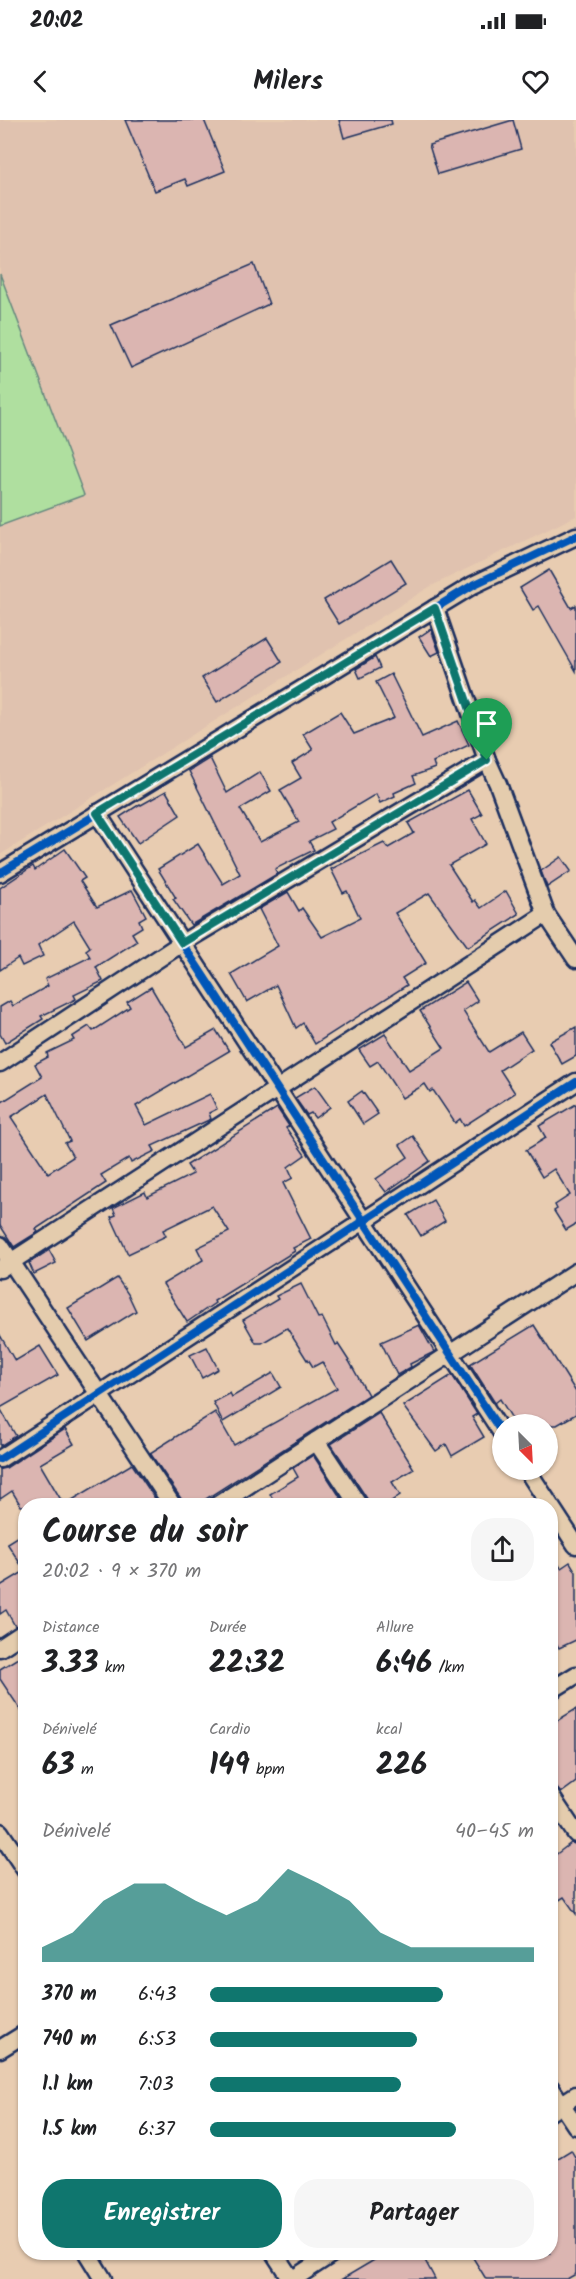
<!DOCTYPE html>
<html lang="fr">
<meta charset="utf-8">
<style>
body{margin:0;font-family:Kalam,sans-serif;background:#f6f6f6;color:#202124;height:100vh;display:flex;flex-direction:column;font-size:22px;white-space:nowrap}
*{box-sizing:border-box;margin:0}
p{font-size:20px;color:#757577}
.icon{flex:none;width:33px;height:33px;fill:none;stroke:currentColor;stroke-width:2;stroke-linecap:round;stroke-linejoin:round}
.map{position:relative;flex:1;overflow:hidden}
.panel{position:absolute;left:18px;top:1378px;width:540px;height:762px;display:flex;flex-direction:column;background:#fff;border-radius:24px;box-shadow:0 2px 4px #0004}
.panel>*{flex:none}
.needle{width:39px;rotate:156deg}
.fabs{position:absolute;left:492px;top:1294px;display:grid;gap:12px}
.fabs a{display:grid;place-items:center;width:66px;height:66px;border-radius:50%;background:#fff;box-shadow:0 2px 4px #0004;font-size:30px}
.pin{position:absolute;display:grid;place-items:center;width:51px;height:51px;color:#fff;margin:-62px -26px;border-radius:50% 50% 50% 0;rotate:-45deg;box-shadow:0 0 6px #0007}
.pin .icon{rotate:45deg}
.round{display:grid;place-items:center;flex:none;width:63px;height:63px;border-radius:24px;background:#f6f6f6}
.headline{display:flex;align-items:center;justify-content:space-between;height:102px;padding:0 24px}
h1{font-size:33px;font-weight:600;line-height:45px}
.stats{display:grid;grid-template-columns:repeat(3,1fr);gap:9px;height:102px;padding:6px 24px}
.stats div{display:grid;align-content:center}
.stats b{font-size:30px;font-weight:600}
.stats small{font-size:16px;font-weight:400}
.stats p{font-size:16px}
.chart{height:168px;padding:12px 24px}
.chart p{display:flex;justify-content:space-between}
.chart svg{width:100%;height:108px;margin-top:6px;fill:#0f766e;opacity:.7}
.button{display:flex;gap:12px;margin-top:auto;padding:12px 24px}
.button a{flex:1;height:69px;border-radius:24px;background:#0f766e;color:#fff;font-size:24px;font-weight:600;line-height:69px;text-align:center}
.button a+a{background:#f6f6f6;color:#202124}
ul{padding:0 24px;list-style:none;font-size:20px}
li{display:grid;grid-template-columns:96px 72px 1fr;align-items:center;height:45px}
li i{height:15px;border-radius:8px;background:#0f766e}
.status{display:flex;justify-content:space-between;align-items:center;height:42px;padding:0 30px;background:#fff;direction:ltr}
.status svg{height:16px;fill:currentColor}
header{display:flex;justify-content:space-between;align-items:center;height:78px;padding:0 24px;background:#fff;font-size:27px;font-weight:600}
.map>svg:first-child{display:block}
</style>
<div class="status"><b>20:02</b><svg viewBox="0 0 49 12"><path d="M0 12V9h3v3zM5 12V6h3v6zM10 12V3h3v9zM15 12V0h3v12zM26 1h20v11H26zM47 4h2v5h-2z"/></svg></div>
<header><svg class="icon" aria-label="back" viewBox="0 0 24 24"><path d="M15 5l-7 7 7 7"/></svg>Milers<svg class="icon" aria-label="heart" viewBox="0 0 24 24"><path d="M12 20l-8-8c-3-5 5-10 8-4 3-6 11-1 8 4z"/></svg></header>
<div class="map">
<svg width="576" height="2159" viewBox="0 0 576 2159">
<rect width="100%" height="100%" fill="#e8ccb1"/>
<filter id="ink" filterUnits="userSpaceOnUse"><feTurbulence type="fractalNoise" baseFrequency=".0167" numOctaves="2"/><feDisplacementMap in="SourceGraphic" scale="12" xChannelSelector="R" yChannelSelector="G"/><feConvolveMatrix kernelMatrix="1 2 1 2 8 2 1 2 1" color-interpolation-filters="sRGB"/></filter>
<g filter="url(#ink)">
<polygon fill="#e0c2af" points="0,0 576,0 576,396 431,466 0,735"/>
<polygon fill="#afdf9f" stroke="#65877e" stroke-width="1.5" points="0,154 84,375 0,406"/>
<g fill="#dbb5b1" stroke="#1b2f5e" stroke-width="1.5" fill-rule="evenodd">
<polygon points="125,0 204,0 225,51 188,66 185,59 155,71"/>
<polygon points="339,0 391,0 392,4 344,18"/>
<polygon points="513,0 521,29 438,54 429,25"/>
<polygon points="254,144 269,184 131,248 111,205"/>
<polygon points="391,439 406,463 339,504 324,480"/>
<polygon points="549,450 571,488 576,485 576,551 539,486 533,490 520,468"/>
<polygon points="431,509 439,532 431,536 419,517"/>
<polygon points="267,518 282,542 217,582 202,558"/>
<polygon points="375,537 380,548 360,558 356,549"/>
<polygon points="391,554 422,617 458,601 469,625 433,642 435,648 413,656 416,663 394,673 395,676 380,683 376,674 329,702 333,709 309,721 314,730 275,749 277,754 191,805 173,779 176,778 158,749 198,724 223,764 240,754 189,651 210,638 227,673 260,652 271,671 240,689 260,722 299,702 280,670 301,658 292,643 313,630 303,614 340,592 354,614 394,598 376,562"/>
<polygon points="468,670 482,694 472,699 486,724 449,745 473,782 475,780 481,788 506,771 519,794 468,827 429,773 395,793 426,843 402,858 407,865 315,924 303,903 296,908 276,865 247,882 231,854 278,826 259,789 288,772 299,791 302,788 322,817 360,798 347,771 343,773 331,749 384,723 388,728 414,713 408,703"/>
<polygon points="166,671 180,695 138,723 120,697 140,684 141,685"/>
<polygon points="65,729 85,758 80,761 97,787 132,770 146,796 139,800 142,807 132,813 137,821 96,847 103,861 74,875 76,879 41,896 43,899 5,923 0,914 0,887 10,881 13,886 48,866 45,859 90,837 86,830 90,827 74,801 38,825 43,836 22,846 18,838 0,850 0,768 33,746 35,750"/>
<polygon points="561,737 571,751 547,767 541,751"/>
<polygon points="466,862 478,881 463,891 489,932 521,912 532,929 500,950 515,973 464,1006 460,999 455,1003 433,970 430,972 425,964 402,978 378,941 370,946 359,930 385,914 409,950 444,928 420,891"/>
<path d="M151 867 186 927 216 910 229 931 136 986 146 1005 210 974 217 989 209 993 211 999 152 1026 155 1031 131 1043 129 1038 101 1055 106 1063 36 1109 38 1112 14 1127 0 1105V979L2 982 42 957 35 944 48 937 47 933 74 920 72 917 89 906 93 911 130 887 127 882ZM47 974 70 1021 65 1023 73 1037 48 1053 11 997Z"/>
<polygon points="576,907 576,936 562,944 549,922"/>
<polygon points="315,966 330,987 315,998 311,993 307,995 295,978"/>
<polygon points="362,971 378,994 363,1004 348,981"/>
<polygon points="576,984 576,1104 566,1110 554,1091 557,1089 555,1085 570,1075 554,1049 542,1057 526,1030 546,1018 539,1006"/>
<polygon points="277,988 289,1006 286,1008 305,1035 288,1047 293,1058 283,1063 311,1119 293,1128 295,1131 214,1181 215,1183 187,1202 163,1164 203,1140 197,1128 229,1112 212,1086 163,1110 166,1116 128,1134 111,1097 116,1095 113,1088 145,1072 147,1077 193,1054 187,1045"/>
<polygon points="413,1016 430,1041 386,1072 376,1059 408,1037 400,1025"/>
<polygon points="433,1080 445,1101 421,1116 408,1095"/>
<polygon points="49,1130 56,1143 34,1154 29,1143"/>
<polygon points="117,1158 128,1174 136,1191 88,1221 68,1188"/>
<polygon points="301,1164 318,1198 322,1197 336,1225 338,1224 349,1241 368,1275 195,1386 183,1386 182,1380 150,1333 215,1292 234,1325 337,1268 322,1242 313,1247 308,1239 307,1240 287,1208 262,1223 256,1223 243,1200 278,1179 276,1176"/>
<polygon points="419,1205 434,1232 410,1244 411,1247 397,1255 381,1222"/>
<polygon points="534,1205 576,1272 576,1294 557,1305 516,1305 500,1279 495,1283 470,1244"/>
<polygon points="0,1215 15,1241 40,1226 58,1255 0,1288 16,1316 0,1326"/>
<polygon points="207,1227 218,1249 202,1258 190,1235"/>
<polygon points="273,1253 281,1267 223,1302 213,1282 230,1273 232,1277"/>
<polygon points="452,1255 477,1294 472,1297 484,1317 452,1336 446,1324 436,1331 403,1286"/>
<polygon points="379,1293 414,1349 392,1362 400,1375 384,1386 369,1386 368,1380 331,1324"/>
<polygon points="65,1309 74,1324 40,1344 64,1385 132,1344 160,1386 21,1386 12,1371 0,1379 0,1349 6,1348"/>
<polygon points="313,1335 346,1386 277,1386 270,1374 298,1357 293,1348"/>
<polygon points="26,1411 26,1501 15,1506 6,1490 0,1494 0,1466 25,1451 7,1423"/>
<polygon points="550,1433 561,1448 570,1442 576,1452 576,1520 559,1528 550,1512"/>
<polygon points="26,1533 26,1598 0,1559 0,1549"/>
<polygon points="576,1589 576,1662 561,1673 550,1661 550,1605"/>
<polygon points="571,1723 576,1724 576,1794 564,1777 550,1786 550,1739"/>
<polygon points="571,2030 576,2039 576,2154 567,2159 486,2159 470,2133 550,2133 550,2043"/>
<polygon points="386,2133 421,2133 435,2159 342,2159"/>
</g>
<g fill="none" stroke-linecap="round" stroke-linejoin="round">
<defs>
<g id="street">
<polyline points="435,488 487,640 498,664 546,794 576,839"/>
<polyline points="97,693 502,1313"/>
<polyline points="0,753 473,465 576,416"/>
<polyline points="0,943 182,823 487,640"/>
<polyline points="0,1125 173,1386"/>
<polyline points="0,1149 546,794"/>
<polyline points="316,1321 359,1386"/>
<polyline points="0,1339 576,962"/>
<polyline points="527,1350 576,1425"/>
<polyline points="216,1386 576,1152"/>
<polyline points="0,1528 26,1511"/>
<polyline points="550,1571 576,1555"/>
<polyline points="550,1675 576,1714"/>
<polyline points="0,1712 26,1751"/>
<polyline points="0,1929 26,1913"/>
<polyline points="550,1967 576,2006"/>
<polyline points="550,1992 576,1975"/>
<polyline points="87,2133 103,2159"/>
<polyline points="274,2133 291,2159"/>
<polyline points="293,2159 333,2133"/>
</g>
</defs>
<use href="#street" stroke="#1b2f5e" stroke-width="21"/>
<use href="#street" stroke="#e4ccad" stroke-width="16"/>
<defs>
<g id="cycleway">
<polyline points="97,693 502,1313"/>
<polyline points="0,753 473,465 576,416"/>
<polyline points="0,1339 576,962"/>
</g>
</defs>
<use href="#cycleway" stroke="#e4ccad" stroke-width="11"/>
<use href="#cycleway" stroke="#0057b8" stroke-width="8"/>
</g>
</g>
<g fill="none" stroke-linecap="round" stroke-linejoin="round" filter="url(#ink)">
<defs>
<polygon id="route" points="435,488 487,640 182,823 97,693"/>
</defs>
<use href="#route" stroke="#fff" stroke-width="12"/>
<use href="#route" stroke="#0f766e" stroke-width="8"/>
</g>
</svg>
<div class="fabs">
<a><svg class="needle" viewBox="-14 -14 28 28"><path d="M0-13l5 13h-10z" fill="#e53935"/><path d="M0 13l5-13h-10z" fill="#757577"/></svg></a>
</div>
<div class="pin" style="left:487px;top:640px;background:#1e9e55"><svg class="icon" aria-label="arrive" viewBox="0 0 24 24"><path d="M6 21V4h12l-3 4 3 4H6"/></svg></div>
<section class="panel">
<div class="headline"><div><h1>Course du soir</h1><p>20:02 · 9 × 370 m</p></div><a class="round"><svg class="icon" aria-label="share" viewBox="0 0 24 24"><path d="M12 15V3M7 8l5-5 5 5M5 13v7h14v-7"/></svg></a></div>
<div class="stats">
<div><p>Distance</p><b>3.33<small> km</small></b></div>
<div><p>Durée</p><b>22:32</b></div>
<div><p>Allure</p><b>6:46<small> /km</small></b></div>
</div>
<div class="stats">
<div><p>Dénivelé</p><b>63<small> m</small></b></div>
<div><p>Cardio</p><b>149<small> bpm</small></b></div>
<div><p>kcal</p><b>226</b></div>
</div>
<div class="chart"><p><span>Dénivelé</span>40–45 m</p>
<svg viewBox="0 0 160 44" preserveAspectRatio="none"><path d="M0 44V38L10 32L20 19L30 12L40 12L50 19L60 25L70 19L80 6L90 12L100 19L110 32L120 38L130 38L140 38L150 38L160 38V44z"/></svg>
</div>
<ul>
<li><b>370 m</b>6:43<i style="width:72%"></i></li>
<li><b>740 m</b>6:53<i style="width:64%"></i></li>
<li><b>1.1 km</b>7:03<i style="width:59%"></i></li>
<li><b>1.5 km</b>6:37<i style="width:76%"></i></li>
</ul>
<div class="button"><a>Enregistrer</a><a>Partager</a></div>
</section>
</div>
